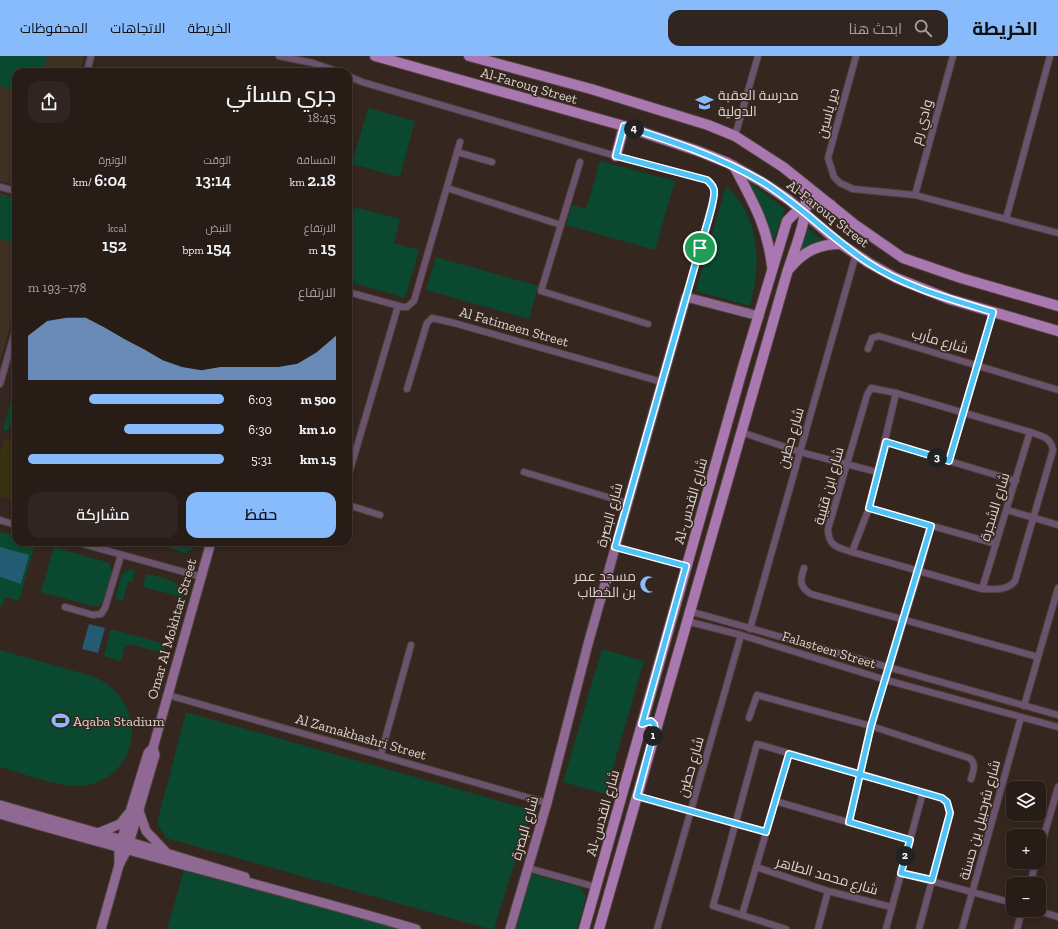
<!DOCTYPE html>
<html lang="ar">
<meta charset="utf-8">
<style>
body{margin:0;font-family:"Zilla Slab",Cairo,serif;background:#302520;color:#f1f3f6;direction:rtl;height:100vh;display:flex;flex-direction:column;font-size:15px;white-space:nowrap}
*{box-sizing:border-box;margin:0}
p{font-size:13px;color:#a5a1a1}
.icon{flex:none;width:22px;height:22px;fill:none;stroke:currentColor;stroke-width:2;stroke-linecap:round;stroke-linejoin:round}
.map{position:relative;flex:1;overflow:hidden;direction:ltr}
.drawer{position:absolute;left:12px;top:12px;width:340px;height:478px;display:flex;flex-direction:column;background:#281c17;border-radius:12px;box-shadow:0 2px 6px #0003,0 0 0 1px #443a36;direction:rtl}
.drawer>*{flex:none}
.buttons{position:absolute;left:1006px;top:725px;display:grid;gap:8px}
.buttons a{display:grid;place-items:center;width:40px;height:40px;border-radius:8px;background:#281c17;box-shadow:0 2px 6px #0003,0 0 0 1px #443a36;font-size:20px}
.pin{position:absolute;display:grid;place-items:center;width:34px;height:34px;color:#fff;margin:-17px;border:2px solid #fff;border-radius:50%;box-shadow:0 1px 4px #0007}
.km{position:absolute;width:20px;height:20px;margin:-10px;border-radius:50%;background:#222;color:#fff;font-size:11px;line-height:20px;text-align:center}
.round{display:grid;place-items:center;flex:none;width:42px;height:42px;border-radius:12px;background:#302520}
.overview{display:flex;align-items:center;justify-content:space-between;height:68px;padding:0 16px}
h1{font-size:22px;font-weight:600;line-height:30px}
.stats{display:grid;grid-template-columns:repeat(3,1fr);gap:6px;height:68px;padding:4px 16px}
.stats div{display:grid;align-content:center}
.stats b{font-size:17px;font-weight:600}
.stats small{font-size:11px;font-weight:400}
.stats p{font-size:11px}
.chart{height:112px;padding:8px 16px}
.chart p{display:flex;justify-content:space-between}
.chart svg{width:100%;height:72px;margin-top:4px;fill:#87bbfb;opacity:.7}
.button{display:flex;gap:8px;margin-top:auto;padding:8px 16px}
.button a{flex:1;height:46px;border-radius:12px;background:#87bbfb;color:#111;font-size:16px;font-weight:600;line-height:46px;text-align:center}
.button a+a{background:#302520;color:#f1f3f6}
ul{padding:0 16px;list-style:none;font-size:13px}
li{display:grid;grid-template-columns:64px 48px 1fr;align-items:center;height:30px}
li i{height:10px;border-radius:5px;background:#87bbfb}
header{display:flex;align-items:center;gap:24px;box-sizing:border-box;height:56px;padding:0 20px;background:#87bbfb;color:#111}
header strong{font-size:19px}
nav{display:flex;gap:22px;margin-inline-start:auto;font-size:14px}
.search{width:280px;height:36px;background:#302520;display:flex;align-items:center;gap:10px;box-sizing:border-box;padding:0 14px;border-radius:12px;color:#a5a1a1;font-size:15px}
.map>svg:first-child{display:block}
</style>
<header>
<strong>الخريطة</strong>
<div class="search"><svg class="icon" aria-label="search" viewBox="0 0 24 24"><circle cx="10" cy="10" r="6"/><path d="M15 15l6 6"/></svg>ابحث هنا</div>
<nav><a>الخريطة</a><a>الاتجاهات</a><a>المحفوظات</a></nav>
</header>
<div class="map">
<svg width="1058" height="873" viewBox="0 0 1058 873">
<rect width="100%" height="100%" fill="#35261f"/>
<g fill="#403125">
<polygon points="0,0 84,0 80,16 16,16 16,129 0,125"/>
<polygon points="0,137 16,142 16,250 0,305"/>
</g>
<g fill="#0a492f">
<polygon points="0,0 47,0 42,16 16,16 16,36 0,29"/>
<polygon points="368,52 415,65 400,121 352,108"/>
<polygon points="600,105 675,125 655,194 566,169 572,149 586,153"/>
<polygon points="747,124 785,153 772,189"/>
<path d="M726 130C732 136 738 142 742 149 761 180 759 217 750 250L696 235Z"/>
<polygon points="0,139 16,143 16,187 0,183"/>
<polygon points="355,151 400,163 394,187 419,194 405,242 348,225 348,172"/>
<polygon points="805,170 822,184 798,196"/>
<polygon points="436,201 538,230 529,263 426,234"/>
<polygon points="16,327 16,348 8,375 3,374"/>
<polygon points="0,476 16,480 16,486 32,486 34,491 19,545 5,541 2,551 0,550"/>
<polygon points="171,486 196,488 192,493 185,497 169,492"/>
<polygon points="54,491 109,507 112,516 102,547 99,550 92,550 41,536"/>
<polygon points="129,514 135,514 132,527 128,526 123,545 115,543 122,518"/>
<path d="M146 518C163 522 188 524 183 547L180 546 181 541 143 531Z"/>
<polygon points="111,573 165,588 163,597 129,588 124,592 121,605 104,600"/>
<polygon points="602,593 644,605 605,738 563,726"/>
<path d="M0 594 92 620C149 643 144 720 83 730 62 733 22 717 0 711Z"/>
<polygon points="186,656 531,754 494,873 489,873 166,782 157,767"/>
<polygon points="185,811 413,873 167,873"/>
<polygon points="532,818 580,831 586,841 577,873 512,873 527,823"/>
</g>
<polygon fill="#3a3111" points="4,383 16,386 16,445 0,440 0,399"/>
<g fill="#225b72">
<polygon points="0,491 29,499 21,528 0,521"/>
<polygon points="89,568 105,572 98,597 82,593"/>
</g>
<g fill="none" stroke-linecap="round" stroke-linejoin="round">
<defs>
<g id="street">
<polyline points="279,0 313,7 339,16"/>
<polyline points="856,0 828,102 834,121 840,127 853,133 915,139 1058,177"/>
<polyline points="87,16 91,0"/>
<path d="M348 20 362 26 616 100 707 124C714 130 715 135 713 144L686 241"/>
<polyline points="735,80 758,0"/>
<polyline points="457,96 492,106"/>
<polyline points="580,106 541,235 648,268"/>
<polyline points="0,131 16,135"/>
<polyline points="447,132 561,169"/>
<polyline points="915,139 953,0"/>
<polyline points="1006,163 1050,0"/>
<polyline points="348,236 403,251 407,251 414,245 460,86"/>
<polyline points="868,293 872,282 879,280 1058,334"/>
<polyline points="0,328 16,272"/>
<path d="M871 332 896 337 1030 376C1041 380 1051 381 1053 394L1015 525C1007 535 994 533 982 533L852 496C838 492 828 490 828 473L867 339Z"/>
<polyline points="407,333 427,267 432,262 454,267 662,326"/>
<polyline points="741,376 800,396 877,416"/>
<polyline points="886,386 1016,425"/>
<polyline points="949,405 993,256"/>
<polyline points="524,416 627,447"/>
<polyline points="348,421 398,250"/>
<polyline points="348,449 380,459"/>
<polyline points="869,452 996,488"/>
<polyline points="1007,454 1058,469"/>
<polyline points="0,464 16,469"/>
<polyline points="76,486 202,521"/>
<polyline points="615,491 686,510"/>
<polyline points="852,496 869,452 896,337"/>
<path d="M804 512C800 524 799 531 811 538L1038 601"/>
<polyline points="982,533 1030,376"/>
<polyline points="65,551 93,559 101,558 105,552 121,499"/>
<polyline points="689,555 1058,659"/>
<polyline points="686,565 741,579 886,624 1058,671"/>
<polyline points="750,573 856,198"/>
<polyline points="168,639 547,747"/>
<polyline points="1024,650 1058,532"/>
<path d="M749 662 757 639 871 670 969 702C977 707 973 716 971 723"/>
<polyline points="381,698 411,589"/>
<polyline points="637,741 766,776"/>
<polyline points="775,745 910,784"/>
<polyline points="849,766 871,670 919,515 931,470"/>
<polyline points="1039,797 1058,731"/>
<polyline points="756,811 828,835 891,851"/>
<polyline points="528,812 596,831"/>
<polyline points="901,817 1013,847"/>
<polyline points="1030,828 1036,806"/>
<polyline points="1036,854 1058,861"/>
<polyline points="742,859 789,698"/>
<polyline points="657,873 741,579"/>
<path d="M786 873 713 850 757 688 923 736C936 740 948 741 950 757L919 873"/>
<polyline points="818,873 828,835"/>
<polyline points="886,873 923,736"/>
<polyline points="962,873 1021,661"/>
<polyline points="1017,873 1022,854"/>
</g>
<g id="secondary">
<polyline points="0,749 130,786 245,821"/>
<polyline points="139,755 146,775 165,795"/>
<path d="M0 758C138 798 278 833 416 873"/>
<polyline points="98,777 120,768 128,758"/>
<polyline points="119,809 127,794 155,699 153,692"/>
<polyline points="101,873 119,809 119,792 148,697 153,692 211,486"/>
<polyline points="510,873 547,747 588,588 686,241 759,260"/>
</g>
<g id="primary">
<polyline points="375,0 624,70 698,95 728,107 762,126 789,144 841,188 869,207 896,222 949,243 1058,275"/>
<polyline points="469,0 591,33 708,69 735,80 783,111 854,168 903,202 961,222 1058,250"/>
<polyline points="616,100 624,70"/>
<path d="M734 110C753 146 767 169 772 210"/>
<path d="M790 212C804 195 819 188 841 188"/>
<path d="M584 873 743 311 787 165C802 149 808 145 831 149"/>
<path d="M599 873 787 217C796 188 811 158 804 128"/>
</g>
</defs>
<use href="#street" stroke="#50423b" stroke-width="8"/>
<use href="#secondary" stroke="#50423b" stroke-width="11"/>
<use href="#primary" stroke="#50423b" stroke-width="12"/>
<use href="#street" stroke="#6b526d" stroke-width="6"/>
<use href="#secondary" stroke="#8f6893" stroke-width="9"/>
<use href="#primary" stroke="#aa78b0" stroke-width="10"/>
</g>
<g fill="none" stroke-linecap="round" stroke-linejoin="round">
<defs>
<path id="route" d="M700 192 615 491 686 510 642 668 651 665 654 668 655 673 637 740 766 776 789 698 942 742 947 746 950 757 932 824 901 817 910 784 849 766 871 670 931 470 869 452 886 386 949 405 993 256C950 243 905 231 867 206 830 181 799 148 761 125 718 100 671 85 624 70L616 100 707 124C710 127 713 129 714 134 716 144 703 180 700 192"/>
</defs>
<use href="#route" stroke="#fff" stroke-width="8"/>
<use href="#route" stroke="#4fc3f7" stroke-width="5"/>
</g>
<defs>
<symbol id="school-bare" viewBox="-9 -9 18 18"><path d="M0-5L7-2L0 1L-7-2ZM-4 1L0 2.5L4 1V4Q0 6-4 4Z" fill="#87bbfb" stroke="#35261f" stroke-width="2.5" paint-order="stroke"/></symbol>
<symbol id="mosque-bare" viewBox="-9 -9 18 18"><path d="M3.5-4.9A6 6 0 1 0 3.5 4.9A5 5 0 1 1 3.5-4.9Z" fill="#87bbfb" stroke="#35261f" stroke-width="2.5" paint-order="stroke"/></symbol>
<symbol id="stadium-bare" viewBox="-9 -9 18 18"><path d="M0-5a6.5 5 0 1 0 0 10a6.5 5 0 1 0 0-10ZM-3.5-1.8h7v3.6h-7Z" fill="#87bbfb" stroke="#35261f" stroke-width="2.5" paint-order="stroke"/></symbol>
</defs>
<g fill-rule="evenodd">
<use href="#school-bare" x="692" y="34" width="25" height="25"/>
<use href="#mosque-bare" x="636" y="516" width="25" height="25"/>
<use href="#stadium-bare" x="48" y="652" width="25" height="25"/>
</g>
<g text-anchor="middle" dominant-baseline="central" stroke-width="3" stroke-linejoin="round" paint-order="stroke">
<g font-size="14" fill="#ded4cf" stroke="#35261f">
<text transform="translate(529 30) rotate(16)">Al-Farouq Street</text>
<text transform="translate(828 57) rotate(-75)">دير ياسين</text>
<text transform="translate(922 66) rotate(-74)">وادي رم</text>
<text transform="translate(828 158) rotate(38)">Al-Farouq Street</text>
<text transform="translate(514 271) rotate(16)">Al Fatimeen Street</text>
<text transform="translate(940 285) rotate(16)">شارع مأرب</text>
<text transform="translate(791 382) rotate(-74)">شارع حطين</text>
<text transform="translate(829 430) rotate(-75)">شارع ابن قتيبة</text>
<text transform="translate(691 445) rotate(-74)">Al-شارع القدس</text>
<text transform="translate(995 451) rotate(-73)">شارع الشجرة</text>
<text transform="translate(610 459) rotate(-75)">شارع البصرة</text>
<text transform="translate(172 573) rotate(-74)">Omar Al Mokhtar Street</text>
<text transform="translate(829 594) rotate(17)">Falasteen Street</text>
<text transform="translate(361 681) rotate(16)">Al Zamakhashri Street</text>
<text transform="translate(691 711) rotate(-74)">شارع حطين</text>
<text transform="translate(603 757) rotate(-74)">Al-شارع القدس</text>
<text transform="translate(980 764) rotate(-75)">شارع شرحبيل بن حسنة</text>
<text transform="translate(525 772) rotate(-74)">شارع البصرة</text>
<text transform="translate(827 820) rotate(16)">شارع محمد الطاهر</text>
</g>
<g font-size="14" fill="#ded4cf" stroke="#35261f" text-anchor="start">
<text x="718" y="39">مدرسة العقبة<tspan x="718" dy="16">الدولية</tspan></text>
<text x="636" y="520" text-anchor="end">مسجد عمر<tspan x="636" dy="16">بن الخطاب</tspan></text>
<text x="73" y="665">Aqaba Stadium</text>
</g>
</g>
</svg>
<div class="buttons">
<a><svg class="icon" aria-label="layers" viewBox="0 0 24 24"><path d="M12 4l9 5-9 5-9-5zM3 14l9 5 9-5"/></svg></a>
<a>+</a>
<a>−</a>
</div>
<div class="pin" style="left:700px;top:192px;background:#1e9e55"><svg class="icon" aria-label="arrive" viewBox="0 0 24 24"><path d="M6 21V4h12l-3 4 3 4H6"/></svg></div>
<b class="km" style="left:653px;top:680px">1</b>
<b class="km" style="left:905px;top:800px">2</b>
<b class="km" style="left:937px;top:402px">3</b>
<b class="km" style="left:634px;top:73px">4</b>
<section class="drawer">
<div class="overview"><div><h1>جري مسائي</h1><p>18:45</p></div><a class="round"><svg class="icon" aria-label="share" viewBox="0 0 24 24"><path d="M12 15V3M7 8l5-5 5 5M5 13v7h14v-7"/></svg></a></div>
<div class="stats">
<div><p>المسافة</p><b>2.18<small> km</small></b></div>
<div><p>الوقت</p><b>13:14</b></div>
<div><p>الوتيرة</p><b>6:04<small> /km</small></b></div>
</div>
<div class="stats">
<div><p>الارتفاع</p><b>15<small> m</small></b></div>
<div><p>النبض</p><b>154<small> bpm</small></b></div>
<div><p>kcal</p><b>152</b></div>
</div>
<div class="chart"><p><span>الارتفاع</span>178–193 m</p>
<svg viewBox="0 0 160 44" preserveAspectRatio="none"><path d="M0 44V17L10 8L20 6L30 6L40 12L50 19L60 25L70 32L80 36L90 38L100 36L110 36L120 36L130 36L140 34L150 27L160 17V44z"/></svg>
</div>
<ul>
<li><b>500 m</b>6:03<i style="width:69%"></i></li>
<li><b>1.0 km</b>6:30<i style="width:51%"></i></li>
<li><b>1.5 km</b>5:31<i style="width:100%"></i></li>
</ul>
<div class="button"><a>حفظ</a><a>مشاركة</a></div>
</section>
</div>
